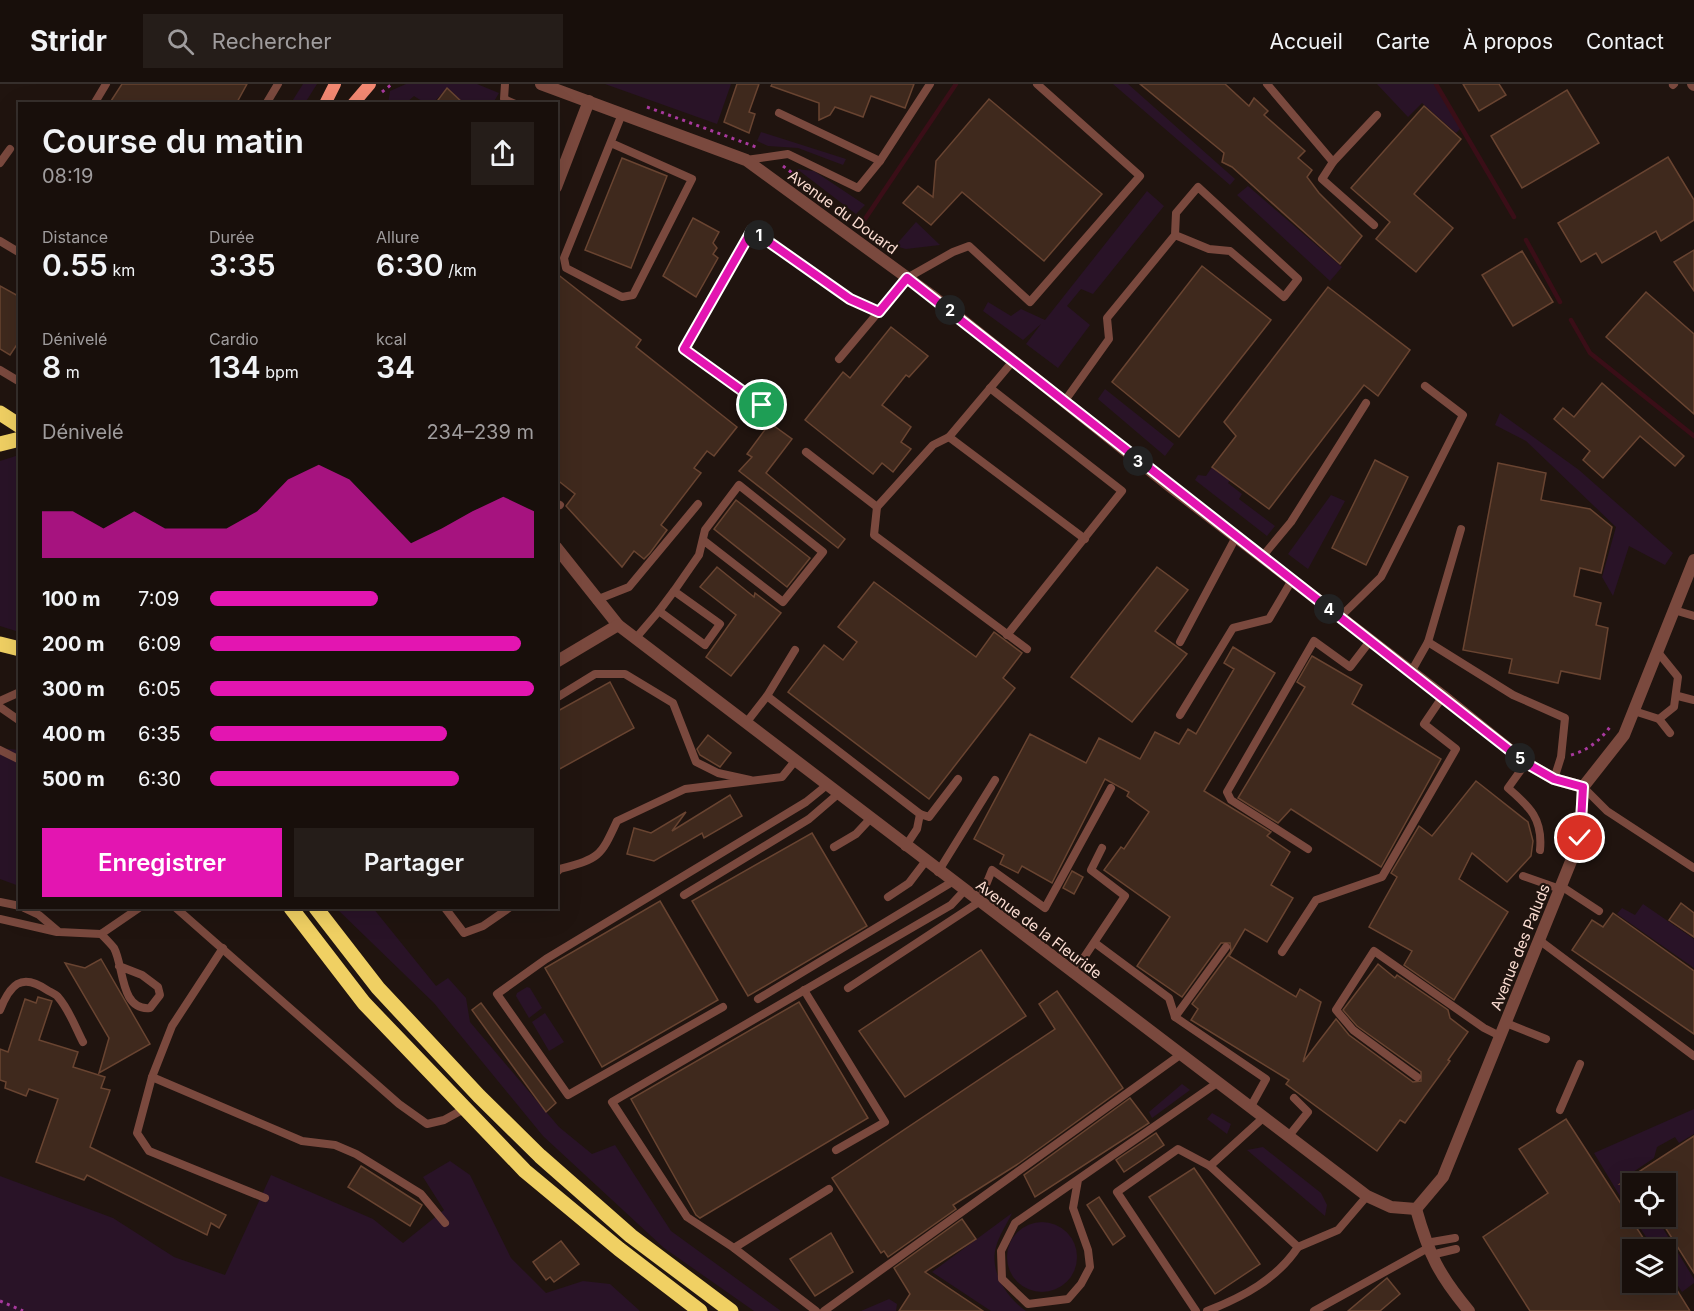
<!DOCTYPE html>
<html lang="fr">
<meta charset="utf-8">
<style>
body{margin:0;font-family:Inter,sans-serif;background:#251d19;color:#f1f3f6;height:100vh;display:flex;flex-direction:column;font-size:22px;white-space:nowrap}
*{box-sizing:border-box;margin:0}
p{font-size:20px;color:#9f9c9d}
.icon{flex:none;width:33px;height:33px;fill:none;stroke:currentColor;stroke-width:2;stroke-linecap:round;stroke-linejoin:round}
.map{position:relative;flex:1;overflow:hidden}
.side{position:absolute;left:18px;top:18px;width:540px;height:807px;display:flex;flex-direction:column;background:#180f0b;border-radius:0px;box-shadow:0 6px 24px #0002,0 0 0 2px #362f2c}
.side>*{flex:none}
.fabs{position:absolute;left:1622px;top:1089px;display:grid;gap:12px}
.fabs a{display:grid;place-items:center;width:54px;height:54px;border-radius:0px;background:#180f0b;box-shadow:0 6px 24px #0002,0 0 0 2px #362f2c;font-size:30px}
.pin{position:absolute;display:grid;place-items:center;width:51px;height:51px;color:#fff;margin:-26px;border:3px solid #fff;border-radius:50%;box-shadow:0 2px 6px #0007}
.km{position:absolute;width:30px;height:30px;margin:-15px;border-radius:50%;background:#222;color:#fff;font-size:16px;line-height:30px;text-align:center}
.round{display:grid;place-items:center;flex:none;width:63px;height:63px;border-radius:0px;background:#251d19}
.overview{display:flex;align-items:center;justify-content:space-between;height:102px;padding:0 24px}
h1{font-size:33px;font-weight:600;line-height:45px}
.figures{display:grid;grid-template-columns:repeat(3,1fr);gap:9px;height:102px;padding:6px 24px}
.figures div{display:grid;align-content:center}
.figures b{font-size:30px;font-weight:600}
.figures small{font-size:16px;font-weight:400}
.figures p{font-size:16px}
.chart{height:168px;padding:12px 24px}
.chart p{display:flex;justify-content:space-between}
.chart svg{width:100%;height:108px;margin-top:6px;fill:#e315b1;opacity:.7}
.action{display:flex;gap:12px;margin-top:auto;padding:12px 24px}
.action a{flex:1;height:69px;border-radius:0px;background:#e315b1;color:#fff;font-size:24px;font-weight:600;line-height:69px;text-align:center}
.action a+a{background:#251d19;color:#f1f3f6}
ul{padding:0 24px;list-style:none;font-size:20px}
li{display:grid;grid-template-columns:96px 72px 1fr;align-items:center;height:45px}
li i{height:15px;border-radius:8px;background:#e315b1}
header{display:flex;align-items:center;gap:36px;box-sizing:border-box;height:84px;padding:0 30px;background:#180f0b;border-bottom:2px solid #362f2c}
header strong{font-size:28px}
nav{display:flex;gap:33px;margin-inline-start:auto;font-size:21px}
.search{width:420px;height:54px;background:#251d19;display:flex;align-items:center;gap:15px;box-sizing:border-box;padding:0 21px;border-radius:0px;color:#9f9c9d;font-size:22px}
.map>svg:first-child{display:block}
</style>
<header>
<strong>Stridr</strong>
<div class="search"><svg class="icon" aria-label="search" viewBox="0 0 24 24"><circle cx="10" cy="10" r="6"/><path d="M15 15l6 6"/></svg>Rechercher</div>
<nav><a>Accueil</a><a>Carte</a><a>À propos</a><a>Contact</a></nav>
</header>
<div class="map">
<svg width="1694" height="1227" viewBox="0 0 1694 1227">
<rect width="100%" height="100%" fill="#20140f"/>
<g fill="#291327">
<polygon points="303,0 317,0 305,19 291,19"/>
<polygon points="406,0 477,0 499,9 493,19 464,19 447,4 433,19 425,19 414,12 406,19 388,20 390,7"/>
<polygon points="605,0 731,0 717,40"/>
<polygon points="1113,0 1128,0 1235,95 1230,101"/>
<polygon points="1377,0 1434,0 1461,44 1456,49 1422,19 1408,33"/>
<polygon points="761,48 846,75 843,81 798,64 768,62 757,57"/>
<polygon points="797,85 814,87 865,121 856,130"/>
<polygon points="1248,102 1342,183 1330,197 1237,111"/>
<polygon points="1147,107 1164,122 1093,210 1081,205 1067,222 1090,241 1058,284 1026,260 1041,240 1023,256 983,227 988,218 1011,232 1021,225 1045,236"/>
<polygon points="916,138 940,161 906,165 895,162"/>
<polygon points="1105,305 1174,360 1165,372 1098,315"/>
<polygon points="1500,329 1579,386 1673,469 1665,481 1629,462 1613,512 1602,493 1616,443 1526,357 1495,341"/>
<polygon points="19,371 20,371 19,548 0,542 0,377"/>
<polygon points="1212,383 1233,393 1228,399 1242,410 1239,415 1275,442 1267,452 1195,396 1198,391 1206,392"/>
<polygon points="1331,411 1345,417 1308,485 1288,470"/>
<polygon points="0,664 19,666 19,802 0,795"/>
<polygon points="1643,820 1694,855 1694,884 1617,830 1622,824 1635,831"/>
<polygon points="336,824 373,824 436,902 448,894 466,914 470,938 559,1043 592,1070 615,1061 671,1147 781,1227 754,1227 664,1164 543,1052 434,919"/>
<polygon points="527,903 530,904 542,924 529,934 516,912 517,909"/>
<polygon points="545,929 564,958 549,967 532,938"/>
<polygon points="1182,1000 1190,1006 1152,1034 1149,1028"/>
<polygon points="1694,1025 1694,1050 1679,1059 1675,1053 1657,1063 1654,1074 1630,1090 1635,1099 1632,1100 1632,1132 1594,1069"/>
<polygon points="1212,1029 1231,1040 1227,1050 1207,1035"/>
<polygon points="1263,1063 1321,1109 1327,1121 1325,1132 1247,1066"/>
<polygon points="450,1077 470,1091 511,1174 546,1209 583,1197 610,1200 640,1227 0,1227 0,1092 113,1134 174,1173 225,1191 271,1091 373,1135 403,1159 444,1126 423,1093"/>
<path d="M1012 1129C1007 1140 999 1151 996 1163 989 1187 1007 1214 1026 1227H991L932 1188Z"/>
<polygon points="1633,1133 1656,1133 1694,1195 1694,1199 1682,1208 1665,1182 1665,1166 1654,1165"/>
<circle cx="1042" cy="1173" r="35"/>
<polygon points="889,1215 897,1220 896,1227 861,1227"/>
</g>
<g fill="none" stroke-linecap="round" stroke-linejoin="round">
<g stroke="#3a0e17" stroke-width="4.5">
<polyline points="1436,0 1514,133"/>
<polyline points="865,135 956,0"/>
<polyline points="1526,156 1560,218"/>
<polyline points="1571,236 1590,269 1694,352"/>
</g>
</g>
<g fill="#3f291d" stroke="#694431" stroke-width="1.5">
<polygon points="122,0 247,0 236,20 109,20"/>
<polygon points="737,0 759,0 749,28 755,30 749,49 724,38"/>
<polygon points="772,0 914,0 905,24 871,12 863,33 835,23 830,31 819,36 819,19 771,2"/>
<polygon points="1140,0 1225,0 1249,22 1254,14 1268,27 1264,31 1305,67 1298,74 1312,86 1307,93 1319,109 1362,152 1340,180 1232,83 1222,78 1224,69"/>
<polygon points="1463,0 1499,0 1506,11 1479,27"/>
<polygon points="447,4 464,20 435,20"/>
<polygon points="1567,6 1599,59 1522,104 1491,52"/>
<polygon points="989,15 1102,110 1044,177 962,108 931,141 903,119 918,102 933,113 936,77"/>
<polygon points="1424,22 1461,55 1414,110 1453,144 1416,188 1376,155 1390,138 1351,104"/>
<polygon points="1668,73 1694,116 1694,136 1661,157 1656,147 1602,179 1596,169 1581,178 1558,139"/>
<polygon points="622,74 667,92 631,184 585,166"/>
<polygon points="693,134 719,148 713,159 717,164 713,170 718,174 696,213 663,192"/>
<polygon points="1694,166 1694,207 1674,178"/>
<polygon points="1522,167 1553,218 1513,242 1482,191"/>
<polygon points="1202,182 1271,236 1179,353 1112,298"/>
<polygon points="556,189 641,256 636,263 737,343 714,372 707,367 694,384 701,389 661,441 667,446 650,469 644,475 634,467 622,483 566,422 575,410 556,395"/>
<polygon points="0,202 20,213 20,256 10,271 0,265"/>
<polygon points="1328,203 1410,266 1378,312 1364,301 1269,425 1212,383 1236,352 1224,338"/>
<polygon points="1646,208 1694,250 1694,330 1606,253"/>
<polygon points="891,243 928,272 909,293 906,291 882,321 911,343 901,358 911,365 893,388 882,379 873,390 805,336 843,288 850,294"/>
<polygon points="1602,299 1684,372 1675,382 1640,352 1603,394 1583,376 1590,367 1554,335 1563,324 1574,333"/>
<polygon points="770,339 792,355 766,389 845,455 838,464 739,387 752,373 747,370"/>
<polygon points="1375,376 1408,393 1366,481 1332,464"/>
<polygon points="1498,379 1546,389 1541,416 1590,425 1612,443 1601,489 1580,484 1574,512 1601,519 1596,541 1608,544 1600,595 1561,587 1558,599 1509,589 1512,575 1463,566"/>
<polygon points="736,416 810,474 787,503 714,445"/>
<polygon points="717,483 754,513 755,509 781,529 731,592 706,573 736,531 700,503"/>
<polygon points="1157,483 1188,506 1155,547 1187,570 1132,638 1071,593"/>
<polygon points="874,498 976,573 994,548 1022,569 1003,594 1015,604 929,715 788,608 824,561 843,576 857,558 838,543"/>
<polygon points="1233,563 1275,589 1204,707 1271,748 1267,752 1290,768 1271,801 1293,814 1267,858 1245,845 1229,872 1296,913 1300,905 1321,918 1303,978 1336,935 1349,951 1413,998 1421,997 1421,988 1357,942 1343,926 1378,880 1395,894 1397,891 1448,926 1450,934 1468,948 1448,976 1450,977 1405,1039 1400,1036 1377,1067 1286,1000 1289,996 1191,936 1198,925 1192,920 1231,867 1230,859 1221,859 1182,913 1137,882 1170,833 1104,786 1121,763 1124,765 1149,728 1127,712 1129,708 1105,695 1052,799 1022,782 1018,789 1000,780 1004,771 974,755 1030,650 1086,679 1099,654 1140,675 1155,648 1179,660 1188,645 1196,650 1234,585 1224,579"/>
<polygon points="1312,572 1362,601 1352,620 1441,675 1381,783 1291,725 1278,739 1238,714 1305,603 1297,598"/>
<polygon points="610,598 634,644 556,687 556,628"/>
<polygon points="708,651 731,669 720,683 700,671 697,665"/>
<polygon points="1476,697 1528,738 1533,757 1531,772 1507,798 1472,769 1459,795 1508,828 1454,916 1404,881 1412,867 1369,843 1397,793 1391,789 1419,742 1432,752"/>
<polygon points="730,711 742,732 704,754 702,749 654,777 627,770 634,744 651,749 686,728 672,747"/>
<polygon points="812,749 867,842 748,912 692,817"/>
<polygon points="1072,787 1083,793 1074,810 1063,804"/>
<polygon points="660,817 718,916 602,983 545,884"/>
<polygon points="1681,819 1694,829 1694,853 1669,836"/>
<polygon points="1613,829 1694,887 1694,950 1572,866 1592,836 1603,843"/>
<polygon points="981,866 1026,932 905,1013 859,947"/>
<polygon points="101,875 150,960 99,989 109,954 65,879 85,884"/>
<polygon points="1057,907 1123,1004 1018,1080 953,1121 956,1125 888,1173 884,1167 881,1169 832,1094 1055,945 1039,920"/>
<polygon points="38,913 52,917 39,956 78,968 73,983 105,993 101,1004 110,1006 90,1063 226,1131 219,1144 211,1139 207,1151 87,1091 84,1096 36,1078 58,1015 29,1005 26,1012 5,1004 6,998 0,996 0,965 8,968 25,915 36,919"/>
<polygon points="799,918 868,1034 700,1134 696,1131 631,1015"/>
<polygon points="481,919 556,1019 546,1028 472,926"/>
<polygon points="1130,1014 1149,1039 1035,1113 1024,1091"/>
<polygon points="1566,1035 1651,1166 1632,1166 1632,1198 1672,1198 1690,1227 1530,1227 1483,1153 1548,1109 1519,1065"/>
<polygon points="1156,1049 1164,1061 1124,1088 1116,1076"/>
<polygon points="1694,1052 1694,1189 1658,1132 1665,1132 1665,1100 1620,1100"/>
<polygon points="361,1082 422,1121 410,1142 348,1103"/>
<polygon points="1194,1084 1260,1180 1215,1210 1149,1113"/>
<polygon points="1099,1113 1125,1152 1113,1161 1087,1121"/>
<polygon points="962,1135 976,1155 925,1188 983,1227 899,1227 910,1210 894,1184"/>
<polygon points="831,1149 853,1188 815,1212 790,1175"/>
<polygon points="561,1157 579,1180 554,1198 550,1193 546,1196 533,1178"/>
<polygon points="1387,1194 1400,1210 1380,1227 1348,1227"/>
</g>
<g fill="none" stroke-linecap="round" stroke-linejoin="round">
<g stroke="#a8399e" stroke-width="3" stroke-dasharray="3 4.5" stroke-linecap="butt">
<polyline points="382,8 392,0"/>
<polyline points="647,23 756,63"/>
<polyline points="783,82 838,124"/>
<path d="M1571 671C1589 666 1602 655 1612 640"/>
<polyline points="0,1217 23,1227"/>
</g>
<g stroke="#7a493e" stroke-width="8">
<polyline points="505,0 504,15 515,20"/>
<polyline points="1267,0 1333,78 1322,95 1374,141"/>
<polyline points="1673,1 1674,0"/>
<polyline points="94,20 106,0"/>
<polyline points="266,20 278,0"/>
<polyline points="779,29 880,77"/>
<polyline points="611,59 692,95 633,211 622,213 566,184 564,174 622,30"/>
<polyline points="746,76 788,70 858,104 880,77 930,0"/>
<polyline points="1333,78 1377,31"/>
<polyline points="0,79 10,65"/>
<polyline points="0,157 20,169"/>
<polyline points="839,275 907,194 953,168 969,162 1030,218 1140,92 1037,0"/>
<polyline points="0,286 20,298"/>
<polyline points="990,304 1122,407 1007,551"/>
<polyline points="1064,318 1109,255 1107,234 1175,151 1209,165 1230,167 1284,213 1298,195 1198,103 1176,129 1175,151"/>
<polyline points="762,321 684,265 752,146 850,215 880,228"/>
<polyline points="949,353 1085,455"/>
<polyline points="806,368 877,423 933,361 949,353 1013,277"/>
<polyline points="556,419 560,421"/>
<polyline points="877,423 874,451 1027,565"/>
<polyline points="1262,473 1291,438 1366,319"/>
<polyline points="596,516 629,503 698,420"/>
<polyline points="1674,526 1694,532"/>
<polyline points="659,527 674,507"/>
<polyline points="1340,533 1381,493 1463,331 1425,302"/>
<polyline points="635,555 659,527 705,561 720,540 674,507 699,471 705,446 739,401 823,468 783,518 703,456"/>
<polyline points="1180,558 1236,453"/>
<polyline points="1428,558 1513,611 1565,634 1561,673 1554,695"/>
<polyline points="1411,588 1428,558 1461,445"/>
<polyline points="767,612 795,566"/>
<polyline points="1678,612 1694,616"/>
<polyline points="556,614 595,590 625,590 673,619 696,678 718,689 750,696"/>
<polyline points="0,617 20,608"/>
<polyline points="0,623 20,637"/>
<polyline points="1634,627 1659,635 1674,623 1678,593 1657,567"/>
<polyline points="1180,631 1233,544 1269,535 1292,496"/>
<polyline points="1659,635 1670,649"/>
<polyline points="746,639 767,612 920,730 917,745 905,763"/>
<polyline points="0,666 20,676"/>
<path d="M1526 679 1508 704C1530 723 1543 735 1540 766"/>
<polyline points="1583,703 1607,727 1694,784"/>
<polyline points="920,730 929,733 958,695"/>
<polyline points="834,763 856,750 870,735"/>
<polyline points="1308,765 1231,716 1227,708 1314,557 1350,583 1370,557"/>
<polyline points="938,788 995,696"/>
<path d="M556 789 560 785C599 774 600 774 617 737L685 705 782 693 795 677"/>
<polyline points="1523,792 1560,805"/>
<polyline points="1561,802 1599,827"/>
<polyline points="684,811 809,735 838,710"/>
<polyline points="888,813 909,799 925,778"/>
<polyline points="0,818 20,822"/>
<polyline points="24,824 39,831 59,848 101,850"/>
<polyline points="176,824 399,1020 427,1040 444,1036 464,1025"/>
<polyline points="445,824 464,849 483,842 509,824"/>
<polyline points="0,835 57,848"/>
<path d="M101 850C105 854 110 859 114 864 124 882 120 927 150 924L160 911 158 903 142 891 119 882"/>
<polyline points="101,850 139,824"/>
<polyline points="1539,856 1694,972"/>
<polyline points="1095,859 1169,914 1175,933 1266,995 1250,1024"/>
<polyline points="223,864 172,942 152,993 137,1049 149,1067 265,1114"/>
<polyline points="1282,868 1316,816 1382,793 1456,665 1424,640 1443,612"/>
<polyline points="1073,890 1125,812 1091,786 1102,764"/>
<polyline points="848,904 979,818 992,786 1045,824 1111,704"/>
<polyline points="804,906 885,1038 836,1066"/>
<polyline points="758,915 952,798"/>
<polyline points="723,923 568,1011 497,910 546,875 806,718 827,701"/>
<path d="M0 926C10 901 21 888 47 906 50 908 56 910 58 913 69 925 76 945 83 958"/>
<polyline points="1175,933 1226,863"/>
<polyline points="1506,939 1546,955"/>
<polyline points="152,993 302,1057 335,1061 356,1070 421,1110 445,1139"/>
<polyline points="1417,993 1353,946 1336,926 1374,867 1484,944 1500,952"/>
<polyline points="1560,1026 1580,980"/>
<polyline points="1288,1053 1308,1028 1294,1014"/>
<polyline points="1210,1082 1263,1034"/>
<polyline points="1078,1096 1073,1124 1088,1166 1090,1183 1081,1200 1068,1215 1028,1220 1002,1195 1001,1167 1015,1139 1217,999"/>
<polyline points="1426,1159 1455,1154"/>
<polyline points="1298,1163 1338,1146 1367,1112"/>
<polyline points="734,1164 829,1105"/>
<polyline points="1431,1171 1456,1165"/>
<polyline points="816,1227 734,1164 687,1133 612,1018 951,821 964,807"/>
<polyline points="824,1227 1180,971"/>
<path d="M1196 1227 1117 1108 1178 1065 1210 1082 1298 1163C1277 1195 1243 1213 1207 1227"/>
<polyline points="1314,1227 1428,1164"/>
</g>
<g stroke="#7a493e" stroke-width="12">
<polyline points="541,0 746,76 931,211 1171,403 1443,612 1526,679 1554,695 1583,703"/>
<polyline points="1693,0 1694,1"/>
<polyline points="556,103 589,17"/>
<polyline points="556,463 618,541"/>
<polyline points="556,578 618,541 1367,1112 1391,1123 1416,1125"/>
<polyline points="1416,1125 1443,1093 1580,755 1583,703 1624,651 1694,476"/>
<path d="M1416 1125C1429 1171 1439 1191 1469 1227"/>
</g>
<g stroke="#f28872" stroke-width="12">
<polyline points="325,20 335,0"/>
<polyline points="353,20 370,0"/>
</g>
<g stroke="#f0d063" stroke-width="15">
<polyline points="0,329 20,342"/>
<polyline points="0,360 20,355"/>
<polyline points="0,560 20,565"/>
<polyline points="291,824 364,919 525,1087 619,1165 700,1227"/>
<polyline points="316,824 378,904 479,1012 540,1072 631,1152 731,1227"/>
</g>
</g>
<g fill="none" stroke-linecap="round" stroke-linejoin="round">
<defs>
<polyline id="route" points="762,321 684,265 752,146 850,215 879,228 907,194 1526,679 1554,695 1583,703 1580,754"/>
</defs>
<use href="#route" stroke="#fff" stroke-width="12"/>
<use href="#route" stroke="#e315b1" stroke-width="8"/>
</g>
<g text-anchor="middle" dominant-baseline="central" stroke-width="4.5" stroke-linejoin="round" paint-order="stroke">
<g font-size="15" fill="#fbddd2" stroke="#20140f">
<text transform="translate(843 128) rotate(36)">Avenue du Douard</text>
<text transform="translate(1039 845) rotate(37)">Avenue de la Fleuride</text>
<text transform="translate(1520 863) rotate(-68)">Avenue des Paluds</text>
</g>
</g>
</svg>
<div class="fabs">
<a><svg class="icon" aria-label="locate" viewBox="0 0 24 24"><circle cx="12" cy="12" r="6"/><path d="M12 2v4M12 18v4M2 12h4M18 12h4"/></svg></a>
<a><svg class="icon" aria-label="layers" viewBox="0 0 24 24"><path d="M12 4l9 5-9 5-9-5zM3 14l9 5 9-5"/></svg></a>
</div>
<div class="pin" style="left:762px;top:321px;background:#1e9e55"><svg class="icon" aria-label="arrive" viewBox="0 0 24 24"><path d="M6 21V4h12l-3 4 3 4H6"/></svg></div>
<div class="pin" style="left:1580px;top:754px;background:#d93025"><svg class="icon" aria-label="check" viewBox="0 0 24 24"><path d="M5 12l5 5 9-10"/></svg></div>
<b class="km" style="left:759px;top:151px">1</b>
<b class="km" style="left:950px;top:226px">2</b>
<b class="km" style="left:1138px;top:377px">3</b>
<b class="km" style="left:1329px;top:525px">4</b>
<b class="km" style="left:1520px;top:674px">5</b>
<section class="side">
<div class="overview"><div><h1>Course du matin</h1><p>08:19</p></div><a class="round"><svg class="icon" aria-label="share" viewBox="0 0 24 24"><path d="M12 15V3M7 8l5-5 5 5M5 13v7h14v-7"/></svg></a></div>
<div class="figures">
<div><p>Distance</p><b>0.55<small> km</small></b></div>
<div><p>Durée</p><b>3:35</b></div>
<div><p>Allure</p><b>6:30<small> /km</small></b></div>
</div>
<div class="figures">
<div><p>Dénivelé</p><b>8<small> m</small></b></div>
<div><p>Cardio</p><b>134<small> bpm</small></b></div>
<div><p>kcal</p><b>34</b></div>
</div>
<div class="chart"><p><span>Dénivelé</span>234–239 m</p>
<svg viewBox="0 0 160 44" preserveAspectRatio="none"><path d="M0 44V25L10 25L20 32L30 25L40 32L50 32L60 32L70 25L80 12L90 6L100 12L110 25L120 38L130 32L140 25L150 19L160 25V44z"/></svg>
</div>
<ul>
<li><b>100 m</b>7:09<i style="width:52%"></i></li>
<li><b>200 m</b>6:09<i style="width:96%"></i></li>
<li><b>300 m</b>6:05<i style="width:100%"></i></li>
<li><b>400 m</b>6:35<i style="width:73%"></i></li>
<li><b>500 m</b>6:30<i style="width:77%"></i></li>
</ul>
<div class="action"><a>Enregistrer</a><a>Partager</a></div>
</section>
</div>
